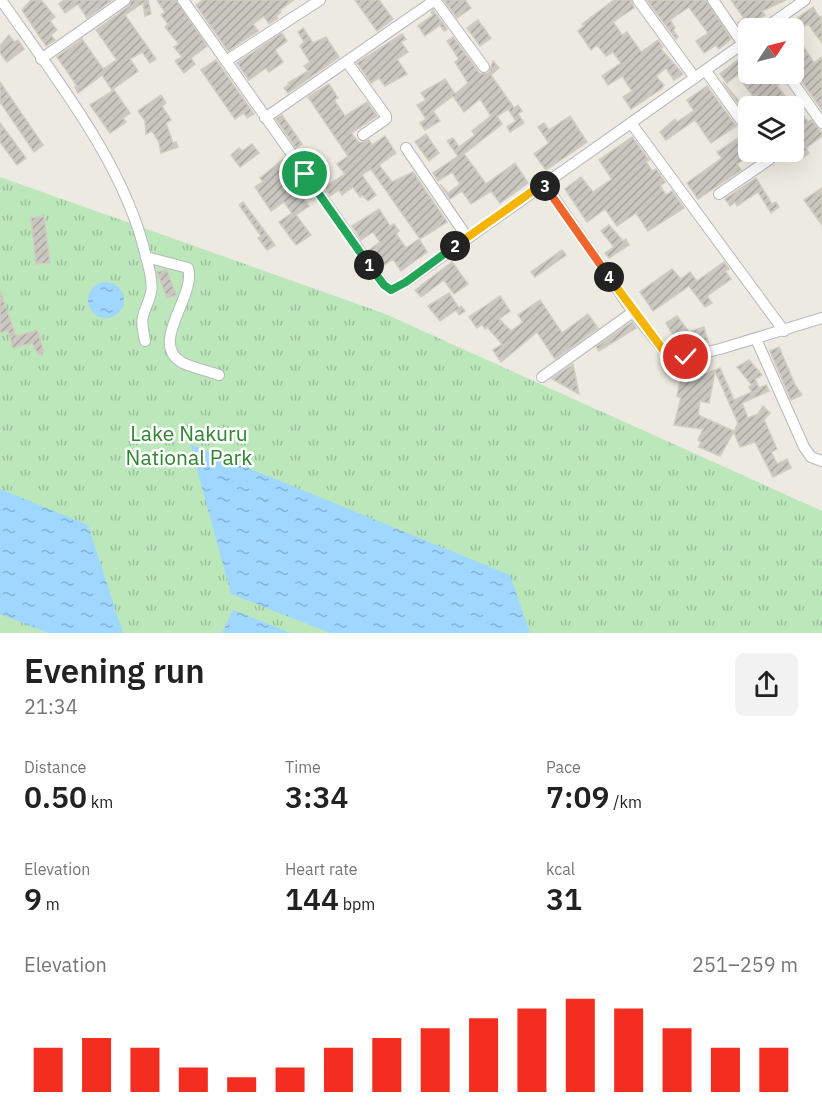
<!DOCTYPE html>
<meta charset="utf-8">
<style>
body{margin:0;font-family:"IBM Plex Sans",sans-serif;background:#f2f2f2;color:#222;height:100vh;display:flex;flex-direction:column;font-size:22px;white-space:nowrap}
*{box-sizing:border-box;margin:0}
p{font-size:20px;color:#767676}
.icon{flex:none;width:33px;height:33px;fill:none;stroke:currentColor;stroke-width:2;stroke-linecap:round;stroke-linejoin:round}
.map{position:relative;height:633px;overflow:hidden}
.drawer{display:flex;flex-direction:column;background:#fff;flex:1}
.drawer>*{flex:none}
.needle{width:39px;rotate:55deg}
.fabs{position:absolute;left:738px;top:18px;display:grid;gap:12px}
.fabs a{display:grid;place-items:center;width:66px;height:66px;border-radius:9px;background:#fff;box-shadow:0 6px 24px #0002;font-size:30px}
.pin{position:absolute;display:grid;place-items:center;width:51px;height:51px;color:#fff;margin:-26px;border:3px solid #fff;border-radius:50%;box-shadow:0 2px 6px #0007}
.km{position:absolute;width:30px;height:30px;margin:-15px;border-radius:50%;background:#222;color:#fff;font-size:16px;line-height:30px;text-align:center}
.round{display:grid;place-items:center;flex:none;width:63px;height:63px;border-radius:9px;background:#f2f2f2}
.head{display:flex;align-items:center;justify-content:space-between;height:102px;padding:0 24px}
h1{font-size:33px;font-weight:600;line-height:45px}
.metrics{display:grid;grid-template-columns:repeat(3,1fr);gap:9px;height:102px;padding:6px 24px}
.metrics div{display:grid;align-content:center}
.metrics b{font-size:30px;font-weight:600}
.metrics small{font-size:16px;font-weight:400}
.metrics p{font-size:16px}
.chart{height:168px;padding:12px 24px}
.chart p{display:flex;justify-content:space-between}
.chart svg{width:100%;height:108px;margin-top:6px;stroke:#f32e21;stroke-width:6}
.map>svg:first-child{display:block}
</style>
<div class="map">
<svg width="822" height="633" viewBox="0 0 822 633">
<defs>
<pattern id="grass-tufts" width="24" height="20" patternUnits="userSpaceOnUse" patternTransform="scale(1.5)"><rect width="24" height="20" fill="#bce7bb"/><path d="M3 7l-1-3M5 7V3M7 7l1-3M15 17l-1-3M17 17v-4M19 17l1-3" fill="none" stroke="#9cbe9c"/></pattern>
<pattern id="water-ripples" width="26" height="14" patternUnits="userSpaceOnUse" patternTransform="scale(1.5)"><rect width="26" height="14" fill="#9fd7ff"/><path d="M2 4q2-2 4 0t4 0M15 11q2-2 4 0t4 0" fill="none" stroke="#85b2d2"/></pattern>
<pattern id="building-hatch" width="6" height="6" patternUnits="userSpaceOnUse" patternTransform="scale(1.5)"><rect width="6" height="6" fill="#cac7c0"/><path d="M-1 1l2-2M0 6l6-6M5 7l2-2" fill="none" stroke="#a7a5a0"/></pattern>
</defs>
<rect width="100%" height="100%" fill="#edeae1"/>
<polygon fill="url(#grass-tufts)" points="0,177 383,313 822,511 822,633 0,633"/>
<g fill="url(#water-ripples)">
<circle cx="106" cy="300" r="18"/>
<polygon points="190,444 510,575 530,633 330,633 231,594"/>
<polygon points="0,489 88,525 123,633 48,633 0,614"/>
<polygon points="233,610 291,633 222,633"/>
</g>
<g fill="url(#building-hatch)" stroke="#d2ccbf" stroke-width="1.5">
<polygon points="31,0 41,0 55,17 50,21 57,30 51,35 55,40 46,46 22,10"/>
<polygon points="64,0 112,0 87,18 78,4 65,13 59,4"/>
<polygon points="132,0 148,0 151,14 145,16 143,3 125,15 156,59 150,63 142,52 130,59 138,71 112,90 102,75 78,93 75,87 77,86 57,57 82,39 103,69 117,60 96,30 129,6"/>
<polygon points="157,0 176,0 207,46 191,58 195,64 184,73 175,61 182,57 174,47 179,44 165,27 168,24 161,15 165,12"/>
<polygon points="203,0 294,0 280,10 281,12 276,16 278,18 269,24 264,16 253,24 258,31 228,51 196,5"/>
<polygon points="355,0 379,0 393,19 377,31"/>
<polygon points="444,0 465,0 471,8 457,18"/>
<polygon points="614,0 631,0 634,8 613,22 622,35 627,32 641,52 658,40 663,47 661,49 683,74 674,80 666,68 656,76 664,85 661,89 631,109 623,97 632,91 622,76 608,85 602,76 621,63 613,52 606,56 597,45 591,50 578,31 584,26 582,24"/>
<polygon points="647,0 706,0 731,39 719,49 716,45 704,53 696,41 708,33 689,7 670,20 675,28 673,30 678,37 676,39"/>
<polygon points="731,0 786,0 762,11 765,15 743,30 738,23 744,18"/>
<polygon points="813,7 819,17 822,16 822,43 808,24 795,33 814,63 822,57 822,110 794,70 794,28 783,28"/>
<polygon points="433,10 447,29 444,31 440,25 425,36 418,26 433,15 431,12"/>
<polygon points="478,20 491,38 480,46 467,28"/>
<polygon points="303,28 313,43 326,37 339,57 288,93 284,88 289,85 288,83 308,71 304,66 310,62 300,46 304,42 298,32"/>
<polygon points="282,33 287,41 275,50 283,62 269,72 266,68 249,80 237,63"/>
<polygon points="402,34 406,39 401,42 408,52 397,59 407,74 385,86 379,78 371,83 357,63"/>
<polygon points="9,35 14,42 18,40 24,49 7,62 0,53 0,46"/>
<polygon points="453,37 480,74 489,73 493,61 499,68 491,75 514,108 518,105 522,111 518,114 524,123 510,132 507,127 516,121 508,109 497,116 502,124 464,154 486,184 515,163 528,183 500,203 491,191 471,204 462,191 450,199 440,184 448,193 460,184 452,172 438,181 433,173 458,156 447,141 453,138 459,147 475,135 472,131 491,116 480,99 464,112 453,96 433,111 440,121 425,130 420,123 426,119 417,105 426,100 421,93 445,79 455,94 468,83 455,62 459,59 447,41"/>
<polygon points="748,52 748,74 775,74 780,76 783,81 777,86 785,96 778,102 781,106 748,106 748,118 723,82 745,108 756,100 737,75 727,83 720,74"/>
<polygon points="216,60 254,114 247,118 244,113 235,119 201,70"/>
<polygon points="0,82 43,145 34,152 0,102"/>
<polygon points="329,84 338,98 334,100 345,116 367,102 377,116 351,133 359,143 369,140 372,145 385,136 396,153 379,165 392,182 413,172 447,222 420,239 371,169 362,175 376,195 368,201 362,195 360,197 353,187 342,195 339,190 330,196 325,187 345,174 337,164 348,156 308,97"/>
<polygon points="707,86 736,126 711,143 695,120 666,140 660,132 675,119 677,122 694,111 687,100"/>
<polygon points="114,90 130,113 123,118 126,122 110,133 90,105"/>
<polygon points="161,95 166,103 162,106 171,120 166,123 173,143 176,142 178,147 161,153 159,142 152,131 146,134 145,121 138,111"/>
<polygon points="794,103 808,122 811,120 822,133 822,136 806,148 809,153 804,157 794,142"/>
<polygon points="282,115 302,144 296,148 276,119"/>
<polygon points="570,116 587,142 546,170 534,154 549,143 538,127 544,123 549,130"/>
<polygon points="0,123 26,158 17,165 0,142"/>
<polygon points="426,134 439,153 429,161 415,142"/>
<polygon points="743,135 748,137 748,152 755,152 737,164 741,170 698,199 687,183 722,158 717,152"/>
<polygon points="632,137 649,160 646,162 652,171 656,169 665,182 660,186 666,195 672,191 684,208 648,231 636,213 617,226 605,209 587,222 565,189 581,177 593,192 612,179 599,160"/>
<polygon points="252,144 259,153 240,167 231,155 239,148 242,151"/>
<polygon points="285,158 304,185 297,190 309,206 296,215 311,235 296,245 279,222 292,213 284,202 271,211 255,187 263,182 260,178"/>
<polygon points="756,178 772,204 776,202 779,207 771,213 758,192 737,206 735,202 730,206 725,199"/>
<polygon points="822,188 822,225 804,200"/>
<polygon points="243,202 275,245 267,250 258,238 261,236 239,205"/>
<polygon points="379,209 390,226 394,224 399,231 396,234 406,248 419,239 427,252 401,271 393,259 382,267 372,255 369,250 380,242 373,232 361,240 352,226"/>
<polygon points="44,216 50,263 36,264 31,218"/>
<polygon points="609,225 623,241 626,239 629,245 609,258 605,253 614,247 601,231"/>
<polygon points="562,250 566,255 535,277 531,272"/>
<polygon points="452,262 468,284 454,294 444,280 421,297 415,290"/>
<polygon points="724,262 729,269 725,271 731,279 707,296 712,303 705,307 689,286 653,311 640,292 672,269 681,279 690,272 697,281"/>
<polygon points="164,270 167,270 176,295 167,298 157,272"/>
<polygon points="0,290 16,336 37,330 44,351 42,355 38,354 32,343 13,348 8,330 0,333"/>
<polygon points="449,293 459,308 461,306 465,311 459,315 456,310 440,321 428,306"/>
<polygon points="500,296 510,311 499,319 511,331 523,322 518,315 540,300 562,333 588,314 598,328 555,359 537,332 501,362 493,350 502,344 487,327 485,329 482,324 477,328 469,317"/>
<polygon points="677,316 689,332 704,327 708,342 681,349 666,323"/>
<polygon points="632,322 636,328 599,351 596,347"/>
<polygon points="779,347 795,385 802,395 791,400 770,351"/>
<polygon points="749,360 762,375 755,379 759,388 766,385 769,391 742,403 748,418 758,414 763,406 770,413 764,420 777,449 771,452 777,464 787,459 791,468 773,477 755,442 740,447 734,432 738,423 715,371 709,403 700,401 698,415 734,431 720,456 699,447 701,442 698,440 703,429 674,425 681,398 677,396 682,371 688,372 690,365 704,368 702,375 720,368 734,400 752,392 749,387 752,385 737,367"/>
<polygon points="573,364 579,394 552,379"/>
</g>
<g fill="none" stroke-linecap="round" stroke-linejoin="round">
<defs>
<g id="minor">
<path d="M1 0C54 76 126 166 146 257 149 267 153 284 151 293 144 318 139 312 145 341"/>
<polyline points="183,0 384,285 391,290 406,282 748,40"/>
<polyline points="435,0 484,67"/>
<polyline points="638,0 695,78"/>
<polyline points="713,0 743,44"/>
<polyline points="765,28 805,0"/>
<polyline points="41,59 125,0"/>
<polyline points="226,61 320,0"/>
<polyline points="347,62 386,116 386,119 363,135"/>
<polyline points="706,71 748,130"/>
<polyline points="787,74 822,123"/>
<polyline points="265,118 435,0"/>
<polyline points="631,123 784,331"/>
<polyline points="406,148 467,237"/>
<polyline points="544,183 633,312 664,351 672,356 686,357 720,349 822,318"/>
<polyline points="719,194 770,159 764,152"/>
<path d="M146 257 188 268C197 296 147 344 183 363 194 368 208 371 219 375"/>
<polyline points="756,339 804,447 811,457 822,461"/>
<polyline points="542,377 633,312"/>
</g>
</defs>
<use href="#minor" stroke="#b6b9be" stroke-width="12"/>
<use href="#minor" stroke="#fff" stroke-width="10"/>
</g>
<g fill="none" stroke-linecap="round" stroke-linejoin="round">
<defs>
<polyline id="split-1" points="305,174 369,265"/>
<polyline id="split-2" points="369,265 384,285 391,290 406,282 455,246"/>
<polyline id="split-3" points="455,246 544,183 545,186"/>
<polyline id="split-4" points="545,186 609,277"/>
<polyline id="split-5" points="609,277 664,351 678,358 686,357"/>
</defs>
<use href="#split-1" stroke="#fff" stroke-width="12"/>
<use href="#split-2" stroke="#fff" stroke-width="12"/>
<use href="#split-3" stroke="#fff" stroke-width="12"/>
<use href="#split-4" stroke="#fff" stroke-width="12"/>
<use href="#split-5" stroke="#fff" stroke-width="12"/>
<use href="#split-1" stroke="#22a559" stroke-width="8"/>
<use href="#split-2" stroke="#22a559" stroke-width="8"/>
<use href="#split-3" stroke="#f5b400" stroke-width="8"/>
<use href="#split-4" stroke="#f0652b" stroke-width="8"/>
<use href="#split-5" stroke="#f5b400" stroke-width="8"/>
</g>
<g text-anchor="middle" dominant-baseline="central" stroke-width="5" stroke-linejoin="round" paint-order="stroke">
<g font-size="21" fill="#2f8531" stroke="#fff">
<text x="189" y="433">Lake Nakuru<tspan x="189" dy="24">National Park</tspan></text>
</g>
</g>
</svg>
<div class="fabs">
<a><svg class="needle" viewBox="-14 -14 28 28"><path d="M0-13l5 13h-10z" fill="#e53935"/><path d="M0 13l5-13h-10z" fill="#767676"/></svg></a>
<a><svg class="icon" aria-label="layers" viewBox="0 0 24 24"><path d="M12 4l9 5-9 5-9-5zM3 14l9 5 9-5"/></svg></a>
</div>
<div class="pin" style="left:305px;top:174px;background:#1e9e55"><svg class="icon" aria-label="arrive" viewBox="0 0 24 24"><path d="M6 21V4h12l-3 4 3 4H6"/></svg></div>
<div class="pin" style="left:686px;top:357px;background:#d93025"><svg class="icon" aria-label="check" viewBox="0 0 24 24"><path d="M5 12l5 5 9-10"/></svg></div>
<b class="km" style="left:369px;top:265px">1</b>
<b class="km" style="left:455px;top:246px">2</b>
<b class="km" style="left:545px;top:186px">3</b>
<b class="km" style="left:609px;top:277px">4</b>
</div>
<section class="drawer">
<div class="head"><div><h1>Evening run</h1><p>21:34</p></div><a class="round"><svg class="icon" aria-label="share" viewBox="0 0 24 24"><path d="M12 15V3M7 8l5-5 5 5M5 13v7h14v-7"/></svg></a></div>
<div class="metrics">
<div><p>Distance</p><b>0.50<small> km</small></b></div>
<div><p>Time</p><b>3:34</b></div>
<div><p>Pace</p><b>7:09<small> /km</small></b></div>
</div>
<div class="metrics">
<div><p>Elevation</p><b>9<small> m</small></b></div>
<div><p>Heart rate</p><b>144<small> bpm</small></b></div>
<div><p>kcal</p><b>31</b></div>
</div>
<div class="chart"><p><span>Elevation</span>251–259 m</p>
<svg viewBox="0 0 160 44" preserveAspectRatio="none"><path d="M5 44V26M15 44V22M25 44V26M35 44V34M45 44V38M55 44V34M65 44V26M75 44V22M85 44V18M95 44V14M105 44V10M115 44V6M125 44V10M135 44V18M145 44V26M155 44V26"/></svg>
</div>
</section>
